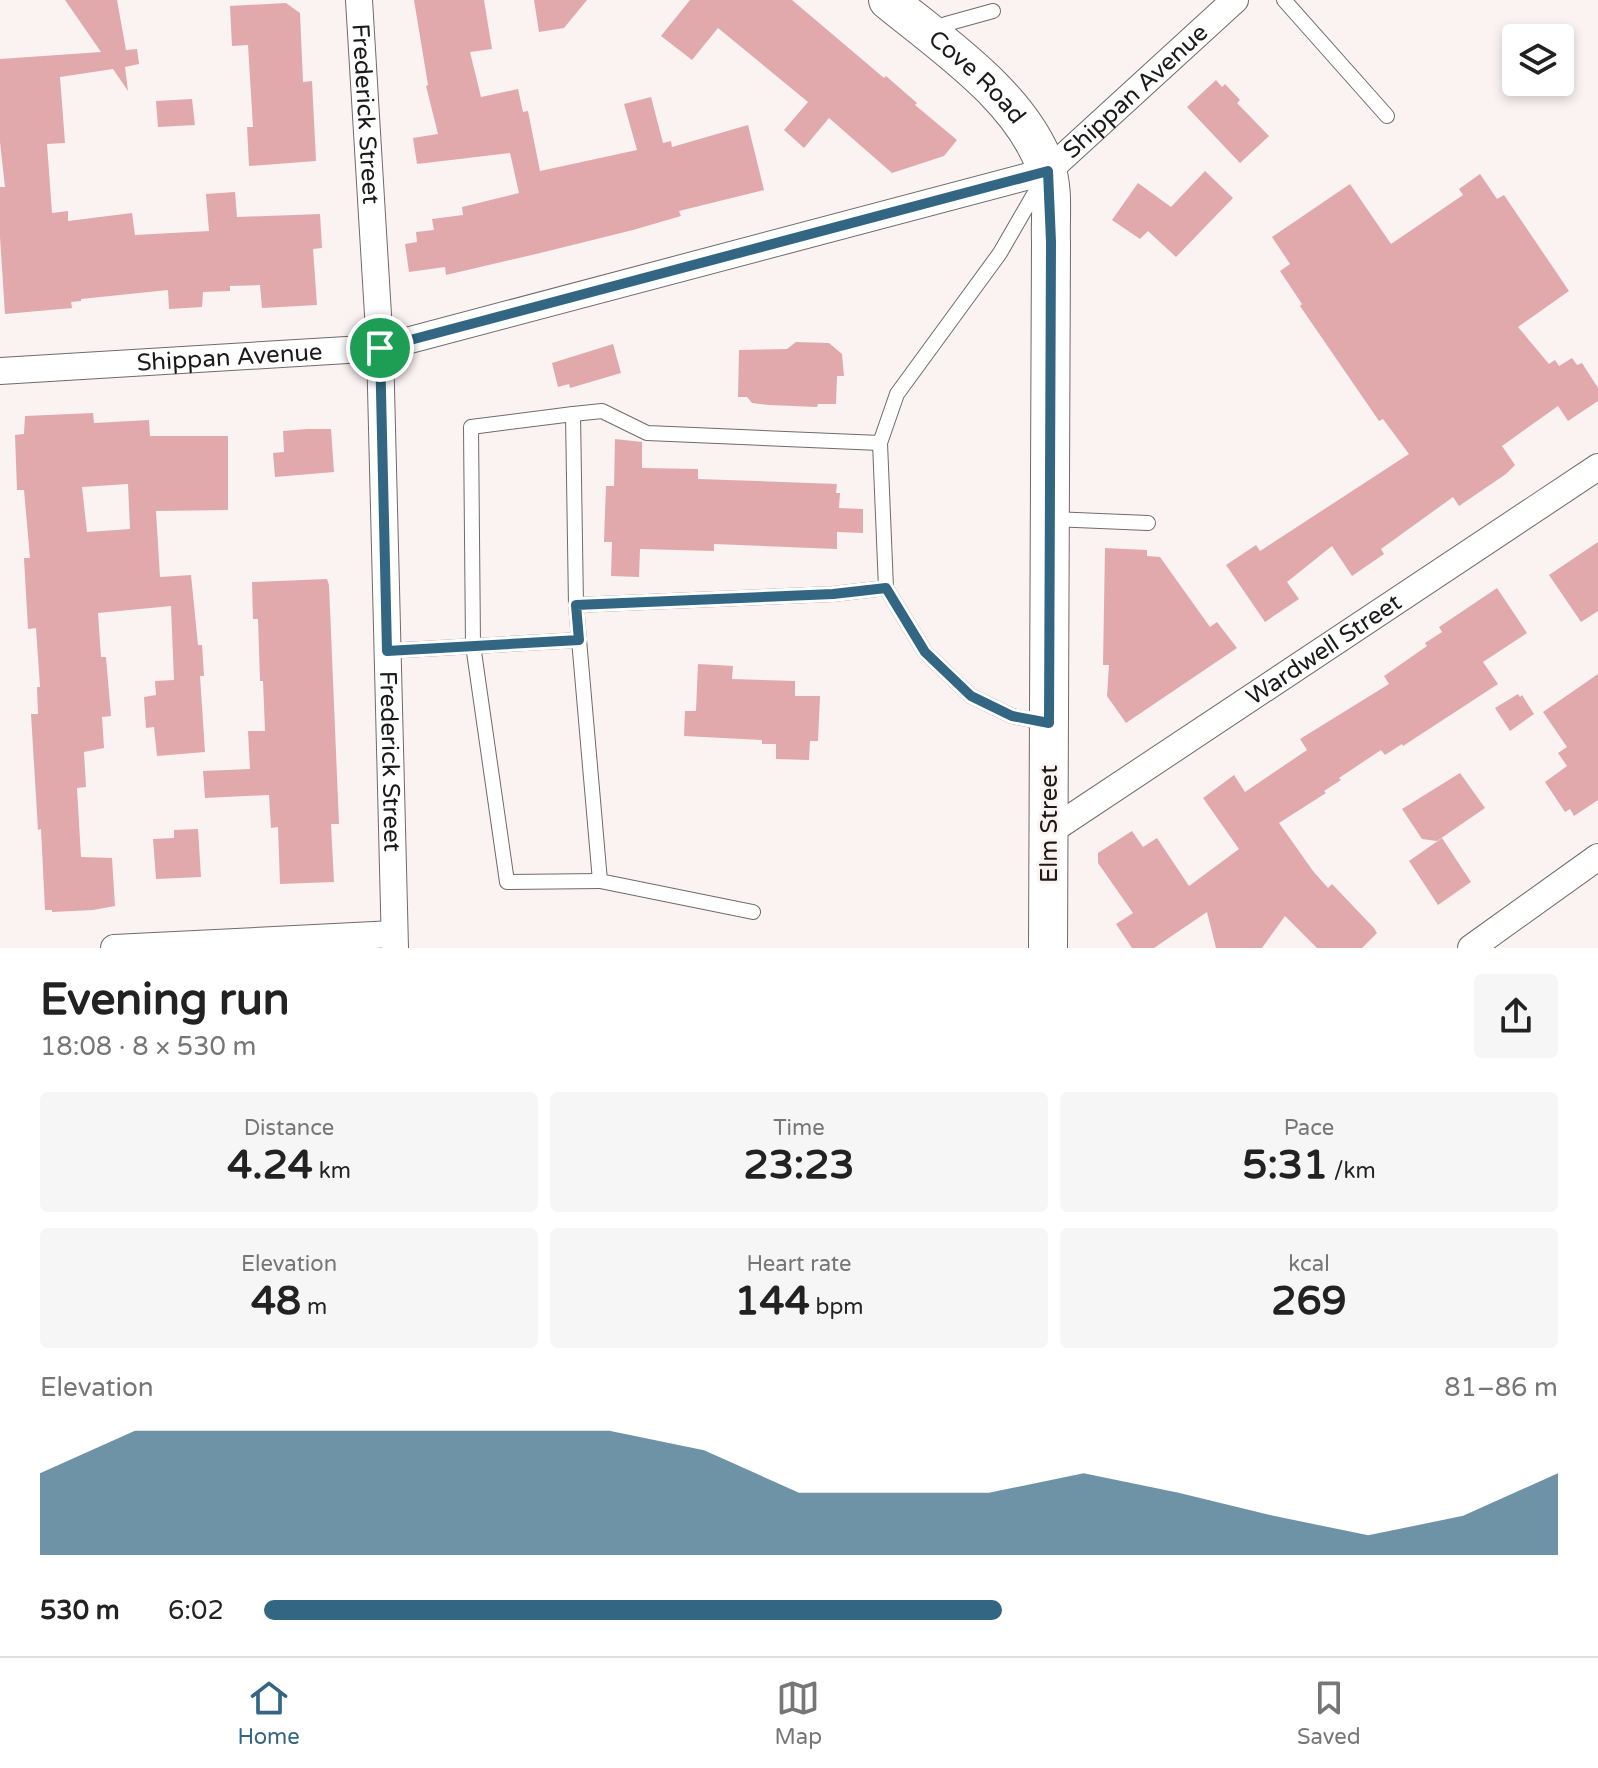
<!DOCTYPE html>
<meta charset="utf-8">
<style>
body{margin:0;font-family:"Varela Round",sans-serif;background:#f6f6f6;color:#222;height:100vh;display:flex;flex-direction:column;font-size:30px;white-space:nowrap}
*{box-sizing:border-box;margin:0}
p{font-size:26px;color:#767676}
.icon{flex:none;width:44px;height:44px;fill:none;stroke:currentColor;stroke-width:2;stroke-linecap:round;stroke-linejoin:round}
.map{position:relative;height:948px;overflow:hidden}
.drawer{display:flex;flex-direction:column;background:#fff;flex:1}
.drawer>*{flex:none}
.tools{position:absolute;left:1502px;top:24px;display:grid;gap:16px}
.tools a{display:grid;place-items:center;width:72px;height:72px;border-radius:8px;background:#fff;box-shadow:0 4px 12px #0003;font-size:40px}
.pin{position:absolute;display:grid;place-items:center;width:68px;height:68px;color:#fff;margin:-34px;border:4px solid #fff;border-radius:50%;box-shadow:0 2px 8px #0007}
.round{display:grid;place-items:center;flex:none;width:84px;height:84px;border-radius:8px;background:#f6f6f6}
.head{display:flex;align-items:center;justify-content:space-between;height:136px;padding:0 40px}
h1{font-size:44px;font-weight:700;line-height:60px}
.figures{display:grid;grid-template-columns:repeat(3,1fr);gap:12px;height:136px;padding:8px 40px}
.figures div{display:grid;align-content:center;border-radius:8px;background:#f6f6f6;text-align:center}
.figures b{font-size:40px;font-weight:700}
.figures small{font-size:22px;font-weight:400}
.figures p{font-size:22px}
.chart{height:224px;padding:16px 40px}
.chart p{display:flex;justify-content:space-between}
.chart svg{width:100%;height:144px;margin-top:8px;fill:#326682;opacity:.7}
ul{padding:0 40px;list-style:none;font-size:26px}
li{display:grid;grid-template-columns:128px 96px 1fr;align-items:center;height:60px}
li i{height:20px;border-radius:10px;background:#326682}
.dock{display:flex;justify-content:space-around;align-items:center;height:112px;border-top:2px solid #e0e0e0;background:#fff;font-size:22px;color:#767676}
.dock a{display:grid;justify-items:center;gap:4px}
.dock .active{color:#326682}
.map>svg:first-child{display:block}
</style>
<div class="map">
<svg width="1598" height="948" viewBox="0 0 1598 948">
<rect width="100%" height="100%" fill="#fbf2f2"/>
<g fill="#e1a9ab" fill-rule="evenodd">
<polygon points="65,0 117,0 126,50 137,49 139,64 125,67 128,91 113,69 60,77 65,143 47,144 52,213 68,211 68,221 132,213 135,235 209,231 206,194 235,192 237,217 320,214 322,248 313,249 317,305 262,308 260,285 230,286 230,291 203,292 202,307 169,309 168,290 81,299 81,301 71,302 72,308 5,314 0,237 0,187 5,187 0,142 0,59 101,52"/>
<polygon points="414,0 484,0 492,49 470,52 481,97 518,89 523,112 528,111 540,171 637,150 624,104 651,97 663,143 671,141 672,147 748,125 764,190 679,211 681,216 633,230 536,254 446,275 445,267 409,272 405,244 417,242 416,232 434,230 432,219 463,215 462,207 519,193 510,153 417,164 413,138 438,134 426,86 428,85"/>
<polygon points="534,0 587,0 564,28 539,32"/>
<polygon points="690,0 792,0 884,78 886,76 917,103 915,105 957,140 944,156 892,173 829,118 804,148 784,130 808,102 718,28 692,60 661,36"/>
<polygon points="286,3 300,13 303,82 312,81 316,161 249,166 247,127 253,127 248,45 232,46 230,6"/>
<polygon points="1216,80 1222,87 1225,84 1240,100 1237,103 1269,136 1240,163 1187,107"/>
<polygon points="192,99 195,125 158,127 156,101"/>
<polygon points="1205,171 1233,198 1176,257 1148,231 1140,239 1112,220 1138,183 1171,207"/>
<polygon points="1480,174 1497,199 1504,195 1569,291 1518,327 1549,364 1555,360 1559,366 1572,358 1577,365 1582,363 1598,388 1598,401 1568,421 1558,406 1502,446 1515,465 1506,474 1459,506 1453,497 1381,549 1384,554 1352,576 1332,546 1287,582 1299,599 1265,622 1226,565 1256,545 1260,551 1409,454 1383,419 1379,421 1300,306 1302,304 1280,271 1290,264 1272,237 1350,184 1391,244 1463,195 1459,189"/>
<polygon points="796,342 829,343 842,354 844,376 837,376 836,404 818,404 817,407 769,405 752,403 747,397 738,397 739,350 787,349"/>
<polygon points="613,344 621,373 570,388 569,384 558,387 552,363"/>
<path d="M93 413 94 423 149 420 150 436H228V510L156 511 160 577 191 575 198 645H202L204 676H200L205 752 157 756 154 727 146 728 144 697 156 695 155 681 174 680 171 606 98 613 101 657H106L111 716 102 717 104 748 84 752 86 787 77 788 81 857 112 858 115 906 93 910 52 912V910H45L41 829 38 830 31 714H38L37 687H40L36 628 28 629 24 558H30L24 490H17L15 435 24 434 25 416ZM128 484 130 529 87 532 82 487Z"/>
<polygon points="307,429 331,429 334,472 275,477 273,453 284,452 283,431"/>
<polygon points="615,439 642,442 642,468 698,469 698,479 837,484 836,493 840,493 839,508 863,509 863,533 837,532 837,549 714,544 714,551 640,549 639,577 611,576 612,542 604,542 606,486 614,486"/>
<polygon points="1598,542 1598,611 1581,622 1549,575"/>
<polygon points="1105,548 1147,550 1147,556 1160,557 1210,627 1217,622 1237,648 1126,723 1107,696 1109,665 1103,665"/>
<polygon points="327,579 329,585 339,824 331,824 334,882 280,884 278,827 271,828 269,795 205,798 203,771 250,769 248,731 265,731 263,681 260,681 258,619 253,619 252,582"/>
<polygon points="1497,588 1527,633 1483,662 1498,684 1403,746 1402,744 1385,755 1381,750 1339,778 1341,780 1324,791 1326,793 1279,823 1313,871 1328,888 1332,884 1374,928 1377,933 1362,948 1317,948 1285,916 1262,948 1216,948 1207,912 1154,948 1132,948 1116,924 1133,913 1098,863 1098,853 1132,831 1143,847 1157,838 1189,886 1239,849 1203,798 1234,775 1245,792 1307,750 1300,739 1389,684 1384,676 1427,646 1425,643 1442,632 1439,627"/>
<polygon points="698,664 733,666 732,679 795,681 795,696 820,696 818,741 810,741 809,760 776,759 776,744 762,744 762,740 684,736 685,711 696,711"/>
<polygon points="1598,674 1598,800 1574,816 1570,809 1565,812 1545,782 1567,766 1558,753 1567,747 1543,712"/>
<polygon points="1518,694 1520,697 1522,695 1534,714 1510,731 1495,708"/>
<polygon points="1460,773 1485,808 1437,841 1422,839 1402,809"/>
<polygon points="198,829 201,877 156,879 153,839 174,838 174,830"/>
<polygon points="1442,838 1471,882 1438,905 1409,861"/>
</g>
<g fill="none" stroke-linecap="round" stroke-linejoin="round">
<defs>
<g id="service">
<polyline points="1284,0 1387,116"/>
<polyline points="932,30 946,24 993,11"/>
<polyline points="1041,182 1000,253 897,394 880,443 886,588 925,652 971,696 1012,716 1048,723"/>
<polyline points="573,414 602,411 647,433 880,443"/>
<polyline points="1052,519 1148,523"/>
<polyline points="576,605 573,414 471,427 473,645 507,882 600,881"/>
<polyline points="387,651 579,640"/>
<polyline points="753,912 600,881 576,605 833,594 886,588"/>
</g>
<g id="minor">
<path id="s1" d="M359 0 380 348 395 948"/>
<path id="s2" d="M0 371 380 348 1048 171 1235 0"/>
<path id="s3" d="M1049 832 1598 467"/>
<polyline points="114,948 394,934"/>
<polyline points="1471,948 1598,857"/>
</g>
<g id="secondary">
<path id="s4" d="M888 0C944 46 1022 98 1046 168 1054 189 1050 219 1051 242L1048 948"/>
</g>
</defs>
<use href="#service" stroke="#726a6a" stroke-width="16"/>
<use href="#minor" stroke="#726a6a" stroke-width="28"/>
<use href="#secondary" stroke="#726a6a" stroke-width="40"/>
<use href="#service" stroke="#fff" stroke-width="14"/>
<use href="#minor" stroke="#fff" stroke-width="26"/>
<use href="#secondary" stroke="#fff" stroke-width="38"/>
</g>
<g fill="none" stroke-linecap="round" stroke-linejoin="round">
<defs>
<polygon id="route" points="1048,171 1051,242 1049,723 1012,716 971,696 925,652 886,588 833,594 576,605 579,640 387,651 380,348"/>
</defs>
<use href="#route" stroke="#fff" stroke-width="16"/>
<use href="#route" stroke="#326682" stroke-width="10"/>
</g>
<g text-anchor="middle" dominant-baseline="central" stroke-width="6" stroke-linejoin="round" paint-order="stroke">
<g font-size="24" fill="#1c1919" stroke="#fbf2f2">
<text stroke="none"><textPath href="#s4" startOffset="118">Cove Road</textPath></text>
<text stroke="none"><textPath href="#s2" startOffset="1190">Shippan Avenue</textPath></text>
<text stroke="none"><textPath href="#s1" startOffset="114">Frederick Street</textPath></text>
<text stroke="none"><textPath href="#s2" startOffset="230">Shippan Avenue</textPath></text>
<text stroke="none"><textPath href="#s3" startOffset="330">Wardwell Street</textPath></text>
<text stroke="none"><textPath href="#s1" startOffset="762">Frederick Street</textPath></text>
<text transform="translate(1049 824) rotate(-90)">Elm Street</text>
</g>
</g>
</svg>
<div class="tools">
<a><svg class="icon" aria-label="layers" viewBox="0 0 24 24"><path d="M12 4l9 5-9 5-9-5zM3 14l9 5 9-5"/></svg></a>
</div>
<div class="pin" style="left:380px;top:348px;background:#1e9e55"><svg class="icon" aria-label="arrive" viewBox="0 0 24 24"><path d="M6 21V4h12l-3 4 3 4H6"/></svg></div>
</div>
<section class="drawer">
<div class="head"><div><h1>Evening run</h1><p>18:08 · 8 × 530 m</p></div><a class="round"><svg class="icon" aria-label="share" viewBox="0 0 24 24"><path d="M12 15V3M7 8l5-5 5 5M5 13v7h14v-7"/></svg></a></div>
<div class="figures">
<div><p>Distance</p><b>4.24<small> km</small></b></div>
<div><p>Time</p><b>23:23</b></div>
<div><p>Pace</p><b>5:31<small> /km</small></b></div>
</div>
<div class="figures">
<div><p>Elevation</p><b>48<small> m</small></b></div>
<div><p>Heart rate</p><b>144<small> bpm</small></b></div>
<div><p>kcal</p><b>269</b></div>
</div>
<div class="chart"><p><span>Elevation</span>81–86 m</p>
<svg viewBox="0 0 160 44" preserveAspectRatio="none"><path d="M0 44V19L10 6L20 6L30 6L40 6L50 6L60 6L70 12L80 25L90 25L100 25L110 19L120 25L130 32L140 38L150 32L160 19V44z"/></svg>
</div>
<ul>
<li><b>530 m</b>6:02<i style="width:57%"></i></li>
</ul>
</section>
<nav class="dock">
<a class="active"><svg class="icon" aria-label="home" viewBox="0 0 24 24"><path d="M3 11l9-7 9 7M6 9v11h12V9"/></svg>Home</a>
<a><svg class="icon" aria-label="map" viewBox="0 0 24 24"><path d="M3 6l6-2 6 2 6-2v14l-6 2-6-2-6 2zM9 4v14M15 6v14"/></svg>Map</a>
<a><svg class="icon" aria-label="saved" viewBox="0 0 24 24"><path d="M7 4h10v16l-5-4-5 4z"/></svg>Saved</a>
</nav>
